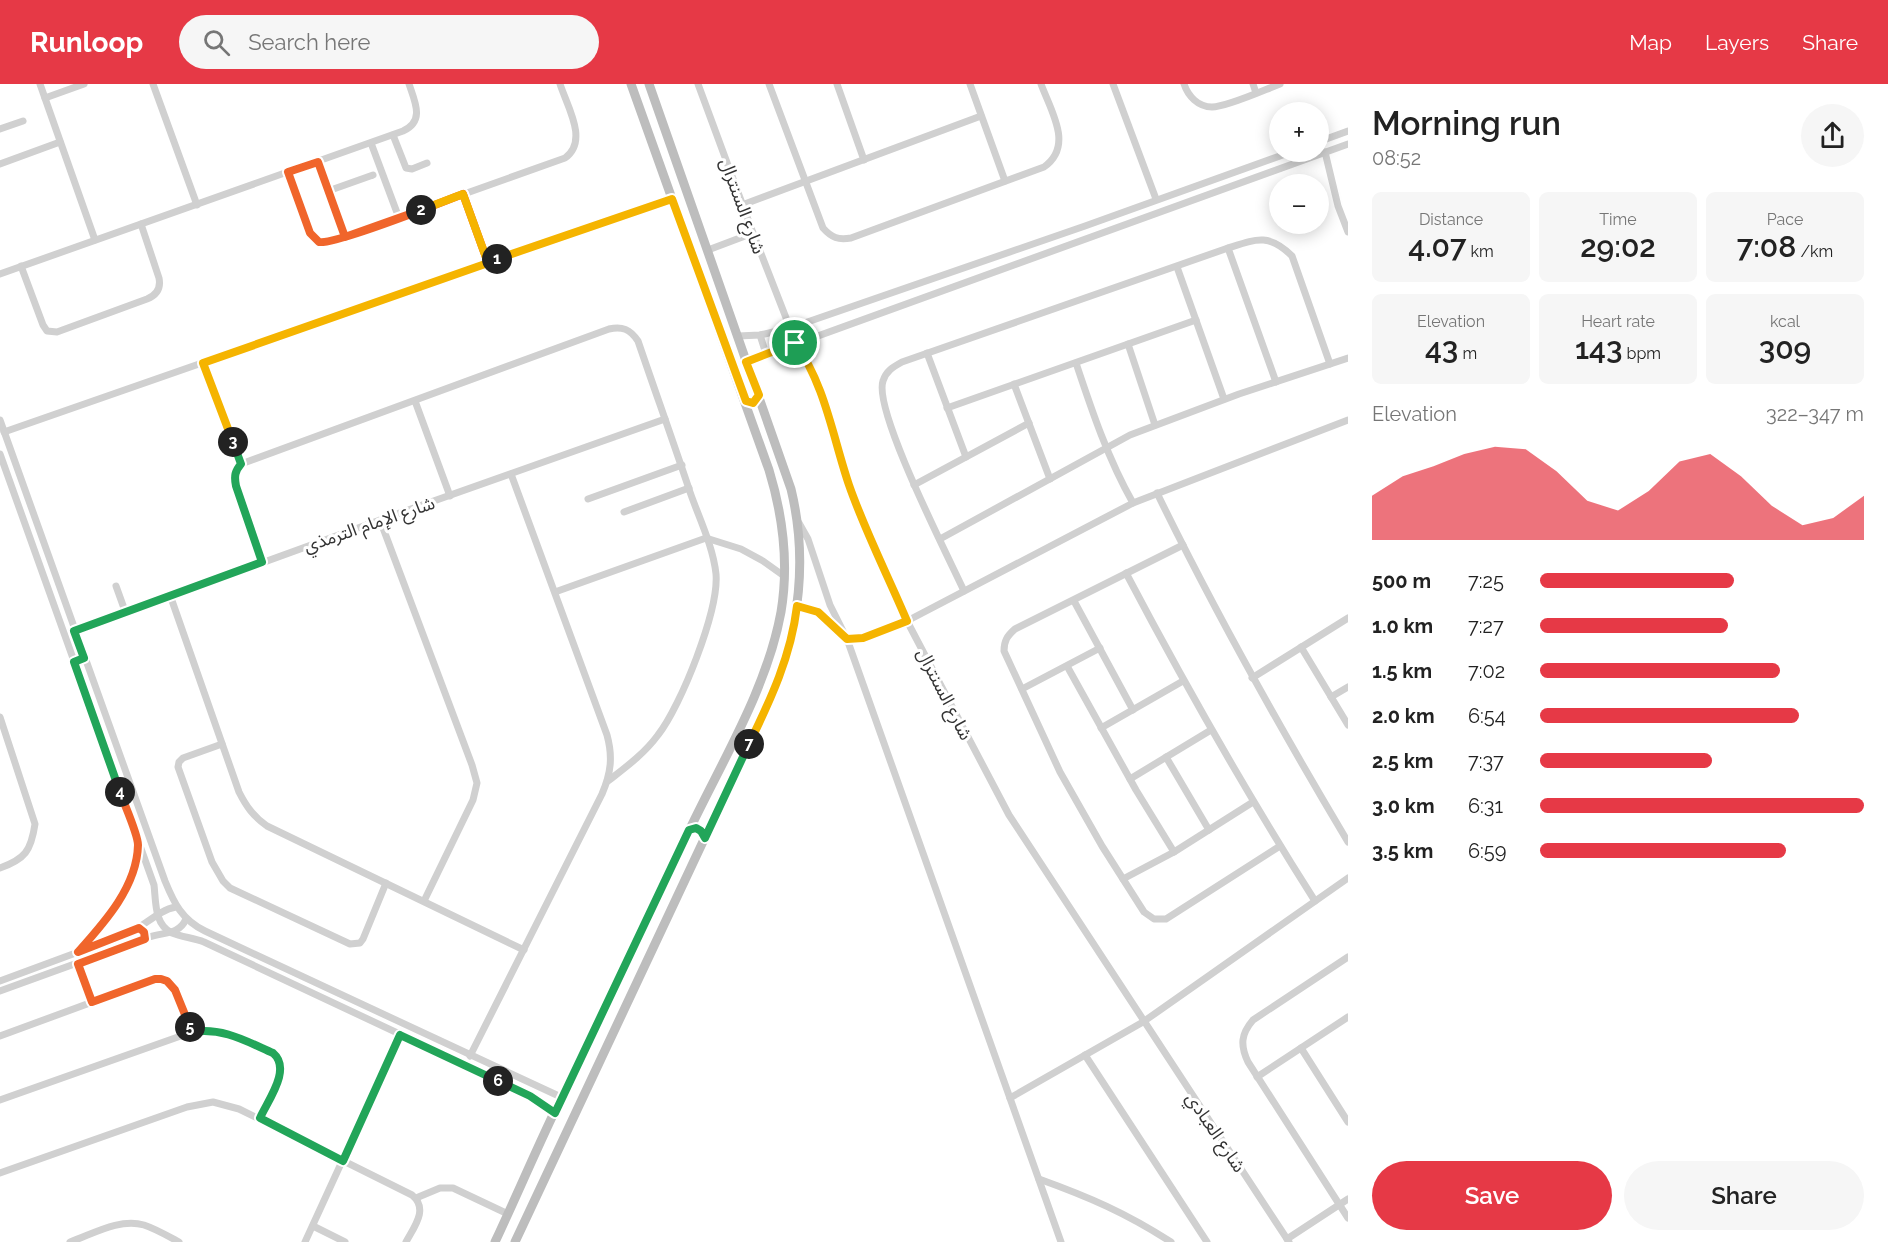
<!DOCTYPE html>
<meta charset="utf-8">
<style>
body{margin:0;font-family:Raleway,"Noto Sans Arabic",sans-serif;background:#f6f6f6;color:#222;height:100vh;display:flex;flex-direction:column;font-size:22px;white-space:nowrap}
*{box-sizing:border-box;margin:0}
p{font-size:20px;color:#767676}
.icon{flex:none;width:33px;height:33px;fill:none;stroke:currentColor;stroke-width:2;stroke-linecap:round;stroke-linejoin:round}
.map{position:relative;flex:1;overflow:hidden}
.drawer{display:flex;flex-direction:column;background:#fff;width:540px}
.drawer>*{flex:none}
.tools{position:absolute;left:1269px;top:18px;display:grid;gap:12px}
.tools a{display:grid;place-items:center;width:60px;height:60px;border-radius:50%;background:#fff;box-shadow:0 3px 15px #0003;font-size:30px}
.pin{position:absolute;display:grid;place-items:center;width:51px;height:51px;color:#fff;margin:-26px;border:3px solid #fff;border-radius:50%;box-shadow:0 2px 6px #0007}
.km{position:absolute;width:30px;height:30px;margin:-15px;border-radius:50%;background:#222;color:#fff;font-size:16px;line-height:30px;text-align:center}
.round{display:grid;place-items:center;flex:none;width:63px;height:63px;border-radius:32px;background:#f6f6f6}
.headline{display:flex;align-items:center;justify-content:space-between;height:102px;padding:0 24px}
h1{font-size:33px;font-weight:600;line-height:45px}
.metrics{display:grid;grid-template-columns:repeat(3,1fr);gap:9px;height:102px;padding:6px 24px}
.metrics div{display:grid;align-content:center;border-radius:9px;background:#f6f6f6;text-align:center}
.metrics b{font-size:30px;font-weight:600}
.metrics small{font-size:16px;font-weight:400}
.metrics p{font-size:16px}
.chart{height:168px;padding:12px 24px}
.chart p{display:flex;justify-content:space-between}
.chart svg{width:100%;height:108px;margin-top:6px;fill:#e63946;opacity:.7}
.cta{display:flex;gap:12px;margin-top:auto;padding:12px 24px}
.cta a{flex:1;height:69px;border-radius:36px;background:#e63946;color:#fff;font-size:24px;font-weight:600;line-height:69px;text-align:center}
.cta a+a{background:#f6f6f6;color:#222}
ul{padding:0 24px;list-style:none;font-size:20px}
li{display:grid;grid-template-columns:96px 72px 1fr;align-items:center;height:45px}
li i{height:15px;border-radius:8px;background:#e63946}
header{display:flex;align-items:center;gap:36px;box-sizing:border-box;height:84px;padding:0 30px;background:#e63946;color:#fff}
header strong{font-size:28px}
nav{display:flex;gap:33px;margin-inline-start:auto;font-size:21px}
.search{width:420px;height:54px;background:#f6f6f6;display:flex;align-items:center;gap:15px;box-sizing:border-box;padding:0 21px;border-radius:33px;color:#767676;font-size:22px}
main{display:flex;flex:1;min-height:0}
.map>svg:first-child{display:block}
</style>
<header>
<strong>Runloop</strong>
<div class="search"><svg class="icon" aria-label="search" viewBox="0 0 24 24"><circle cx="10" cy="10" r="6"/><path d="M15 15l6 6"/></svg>Search here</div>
<nav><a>Map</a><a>Layers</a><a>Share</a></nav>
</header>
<main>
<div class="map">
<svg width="1348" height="1158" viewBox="0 0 1348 1158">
<rect width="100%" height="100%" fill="#fff"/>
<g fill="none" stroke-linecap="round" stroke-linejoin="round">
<g stroke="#d0d0d0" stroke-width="7">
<polyline points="40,0 95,156"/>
<polyline points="153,0 197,121"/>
<polyline points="698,0 753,149 790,244"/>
<path d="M769 0 823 144C832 154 838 156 851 154L1044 83C1074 62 1051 27 1041 0"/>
<polyline points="837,0 864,76"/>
<polyline points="970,0 1005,97"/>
<polyline points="1113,0 1156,115"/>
<path d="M1184 0C1188 12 1198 23 1212 23 1227 23 1264 6 1280 0"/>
<polyline points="1253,0 1256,9"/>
<polyline points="45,14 84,0"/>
<polyline points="0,45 23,37"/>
<polyline points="393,51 406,84 412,85 427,79"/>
<polyline points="1318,58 1348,47"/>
<polyline points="371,59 399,134"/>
<polyline points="1325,68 1338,122 1348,148"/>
<polyline points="318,78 345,153"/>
<polyline points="0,80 60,58"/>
<path d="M288 88 312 153 323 159 332 157 565 74C589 57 567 22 560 0"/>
<polyline points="328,107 373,91"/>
<polyline points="463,110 488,179"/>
<polyline points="742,121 981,32"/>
<polyline points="1228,164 1276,298"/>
<polyline points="708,166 753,149"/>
<path d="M21 182 43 241 47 247 57 248 147 215C157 211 161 204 159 194L141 140"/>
<polyline points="1177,183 1224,315"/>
<path d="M0 190 403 47C425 37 415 18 409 0"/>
<polyline points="760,251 766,270"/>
<polyline points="738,252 760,251 790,244 1085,142 1291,68"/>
<polyline points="795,259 809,279 816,297 850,403 907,537 1009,731 1289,1158"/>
<polyline points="1128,260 1155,341"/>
<polyline points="927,269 966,373"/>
<polyline points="746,278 1348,60"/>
<polyline points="203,279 241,380"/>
<path d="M1076 279C1092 327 1108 375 1133 419"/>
<polyline points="1014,300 1050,395"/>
<polyline points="415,317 450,412"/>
<polyline points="947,324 1196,236"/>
<path d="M0 336 165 797C174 819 182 836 205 847L561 1013"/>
<polyline points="4,348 672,115"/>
<path d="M0 370 154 801C156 817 154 841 172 849 182 853 194 854 204 858L525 1009 555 1029"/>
<polyline points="914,401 1029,339"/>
<path d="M1157 409C1215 528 1280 644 1348 758"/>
<polyline points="588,415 682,381"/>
<polyline points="624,428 689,404"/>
<polyline points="380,436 472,681 477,699 473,716 424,817"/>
<polyline points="799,439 808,455 830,521 847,555 1061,1158"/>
<polyline points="940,455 1130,351 1239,310 1348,274"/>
<path d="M1183 461 1015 545C1007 552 1004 557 1004 567L1060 688 1102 762 1144 828 1154 835H1166L1280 762"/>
<path d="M262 478 236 402C234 392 235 387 241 380L609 245C622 242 630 245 638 257 655 307 673 357 690 408 699 434 713 462 716 490 719 526 681 622 658 651 644 670 626 683 608 697"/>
<path d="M1126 489C1185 601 1247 710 1315 817"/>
<polyline points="116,502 125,527"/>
<path d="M964 507C948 472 873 326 883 297 886 287 893 283 902 278L1228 164C1256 155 1269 149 1292 172L1330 280"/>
<polyline points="555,508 706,454 741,465 763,477 784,492"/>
<path d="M170 511 239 708C246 722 253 732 267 742L524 866"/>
<polyline points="1074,517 1133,626"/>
<path d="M797 522 818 528 847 555C868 555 887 545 907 537L1133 419 1348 336"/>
<polyline points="74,547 380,436 665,335"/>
<polyline points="1301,563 1348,641"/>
<polyline points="1067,582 1136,706 1174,768"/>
<polyline points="1252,594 1348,534"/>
<polyline points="1022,605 1100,564"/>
<polyline points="1331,613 1348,603"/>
<path d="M0 633 35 740C31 767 25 775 0 784"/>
<polyline points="1101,644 1183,597"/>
<polyline points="222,660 183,674 179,678 178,683 212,778 223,797 230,804 350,860 360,859 363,855 386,799"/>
<polyline points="1166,673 1209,746"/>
<polyline points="1130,695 1211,646"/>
<polyline points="1123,795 1174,768 1253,718"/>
<path d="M79 867C109 834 130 807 138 761"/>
<path d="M1348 873 1253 936C1241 950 1240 961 1248 978L1348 1134"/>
<polyline points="78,880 92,918"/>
<path d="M0 897 127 850C144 843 158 826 176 823"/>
<path d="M0 907 149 853C164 848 179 851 186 835"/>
<path d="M0 952 155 895C179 894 185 930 192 948"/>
<polyline points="1301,964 1348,1038"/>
<polyline points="1085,971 1207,1158"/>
<path d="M470 972 602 710C611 689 613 673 607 651L511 390"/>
<polyline points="1257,993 1348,933"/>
<polyline points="1010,1014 1143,938 1348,794"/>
<polyline points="0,1016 192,948 218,947 230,951 273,969 281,978 281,989 260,1034"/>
<path d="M0 1089 187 1023 213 1018 239 1025 412 1111C429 1125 414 1143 406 1158"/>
<path d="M1039 1095C1089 1113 1126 1129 1171 1158"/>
<polyline points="416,1114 440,1104 453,1104 508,1130"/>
<polyline points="313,1142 345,1158"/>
<polyline points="1287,1155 1348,1115"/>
<path d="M70 1158C93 1150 119 1134 144 1141 156 1145 168 1152 179 1158"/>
<polyline points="305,1158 400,951"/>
</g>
<g stroke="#bdbdbd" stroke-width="9">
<path d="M495 1158C518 1109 539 1059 563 1010 604 923 647 836 688 749 721 679 767 605 781 528 789 480 783 432 769 386L631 0"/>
<path d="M515 1158 777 600C800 537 807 471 791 405L649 0"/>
</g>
</g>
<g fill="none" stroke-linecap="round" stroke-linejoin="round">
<defs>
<polyline id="split-1" points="497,175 672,115 746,317 753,319 759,311 746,278 795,259"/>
<path id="split-2" d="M421 126 345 153 318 78 288 88 310 149 319 158C335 161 440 119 463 110L488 179 497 175"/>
<polyline id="split-3" points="233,358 203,279 488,179 463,110 421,126"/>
<path id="split-4" d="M120 708 74 578 84 574 74 547 262 478 236 402C234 392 235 387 241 380L233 358"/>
<path id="split-5" d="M120 708C124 720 138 750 138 761 137 803 104 839 78 868L139 844 144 848 145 855 78 880 92 918 155 895H161L167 897 175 906 190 943"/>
<path id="split-6" d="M190 943 192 948C222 943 246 957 273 969 292 985 268 1016 260 1034L343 1077 400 951 498 997"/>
<polyline id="split-7" points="498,997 530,1012 555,1029 689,746 696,744 701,747 705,754 749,660"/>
<path id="split-8" d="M749 660C771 615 791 572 797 522L818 528 847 555 863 554 907 537C888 492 865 447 849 401 833 354 825 300 795 259"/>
</defs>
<use href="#split-1" stroke="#fff" stroke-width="12"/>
<use href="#split-2" stroke="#fff" stroke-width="12"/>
<use href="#split-3" stroke="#fff" stroke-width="12"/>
<use href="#split-4" stroke="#fff" stroke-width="12"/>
<use href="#split-5" stroke="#fff" stroke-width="12"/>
<use href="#split-6" stroke="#fff" stroke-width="12"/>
<use href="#split-7" stroke="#fff" stroke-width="12"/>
<use href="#split-8" stroke="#fff" stroke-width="12"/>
<use href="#split-1" stroke="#f5b400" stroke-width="8"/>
<use href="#split-2" stroke="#f0652b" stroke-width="8"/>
<use href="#split-3" stroke="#f5b400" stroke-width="8"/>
<use href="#split-4" stroke="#22a559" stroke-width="8"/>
<use href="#split-5" stroke="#f0652b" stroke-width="8"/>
<use href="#split-6" stroke="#22a559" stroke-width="8"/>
<use href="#split-7" stroke="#22a559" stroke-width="8"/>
<use href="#split-8" stroke="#f5b400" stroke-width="8"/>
</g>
<g text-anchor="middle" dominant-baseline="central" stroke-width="6" stroke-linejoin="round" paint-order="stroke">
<g font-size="18" fill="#333" stroke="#fff">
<text transform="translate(743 122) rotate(70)">شارع السنترال</text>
<text transform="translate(369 440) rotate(-19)">شارع الإمام الترمذي</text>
<text transform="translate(945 610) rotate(63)">شارع السنترال</text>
<text transform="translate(1216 1048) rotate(56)">شارع العبادي</text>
</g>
</g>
</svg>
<div class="tools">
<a>+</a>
<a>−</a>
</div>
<div class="pin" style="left:795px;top:259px;background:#1e9e55"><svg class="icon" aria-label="arrive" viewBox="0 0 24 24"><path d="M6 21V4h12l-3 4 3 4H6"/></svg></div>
<b class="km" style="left:497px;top:175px">1</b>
<b class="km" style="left:421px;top:126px">2</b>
<b class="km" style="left:233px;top:358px">3</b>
<b class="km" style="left:120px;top:708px">4</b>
<b class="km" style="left:190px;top:943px">5</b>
<b class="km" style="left:498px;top:997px">6</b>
<b class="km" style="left:749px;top:660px">7</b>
</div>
<section class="drawer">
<div class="headline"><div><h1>Morning run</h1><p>08:52</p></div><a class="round"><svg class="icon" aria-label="share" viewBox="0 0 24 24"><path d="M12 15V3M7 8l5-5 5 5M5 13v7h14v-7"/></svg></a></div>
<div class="metrics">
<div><p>Distance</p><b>4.07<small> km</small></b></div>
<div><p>Time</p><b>29:02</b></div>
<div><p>Pace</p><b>7:08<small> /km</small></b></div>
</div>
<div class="metrics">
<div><p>Elevation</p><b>43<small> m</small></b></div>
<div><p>Heart rate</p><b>143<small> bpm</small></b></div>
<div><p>kcal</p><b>309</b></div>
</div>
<div class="chart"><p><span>Elevation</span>322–347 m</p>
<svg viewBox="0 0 160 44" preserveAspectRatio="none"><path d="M0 44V26L10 18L20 14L30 9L40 6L50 7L60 16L70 28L80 32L90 24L100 12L110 9L120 18L130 30L140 38L150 35L160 26V44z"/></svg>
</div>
<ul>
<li><b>500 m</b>7:25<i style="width:60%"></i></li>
<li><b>1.0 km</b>7:27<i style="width:58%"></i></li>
<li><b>1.5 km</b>7:02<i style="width:74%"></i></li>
<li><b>2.0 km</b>6:54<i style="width:80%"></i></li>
<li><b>2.5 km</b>7:37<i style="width:53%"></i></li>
<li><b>3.0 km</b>6:31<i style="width:100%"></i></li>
<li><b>3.5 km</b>6:59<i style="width:76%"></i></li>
</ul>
<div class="cta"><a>Save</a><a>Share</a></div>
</section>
</main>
